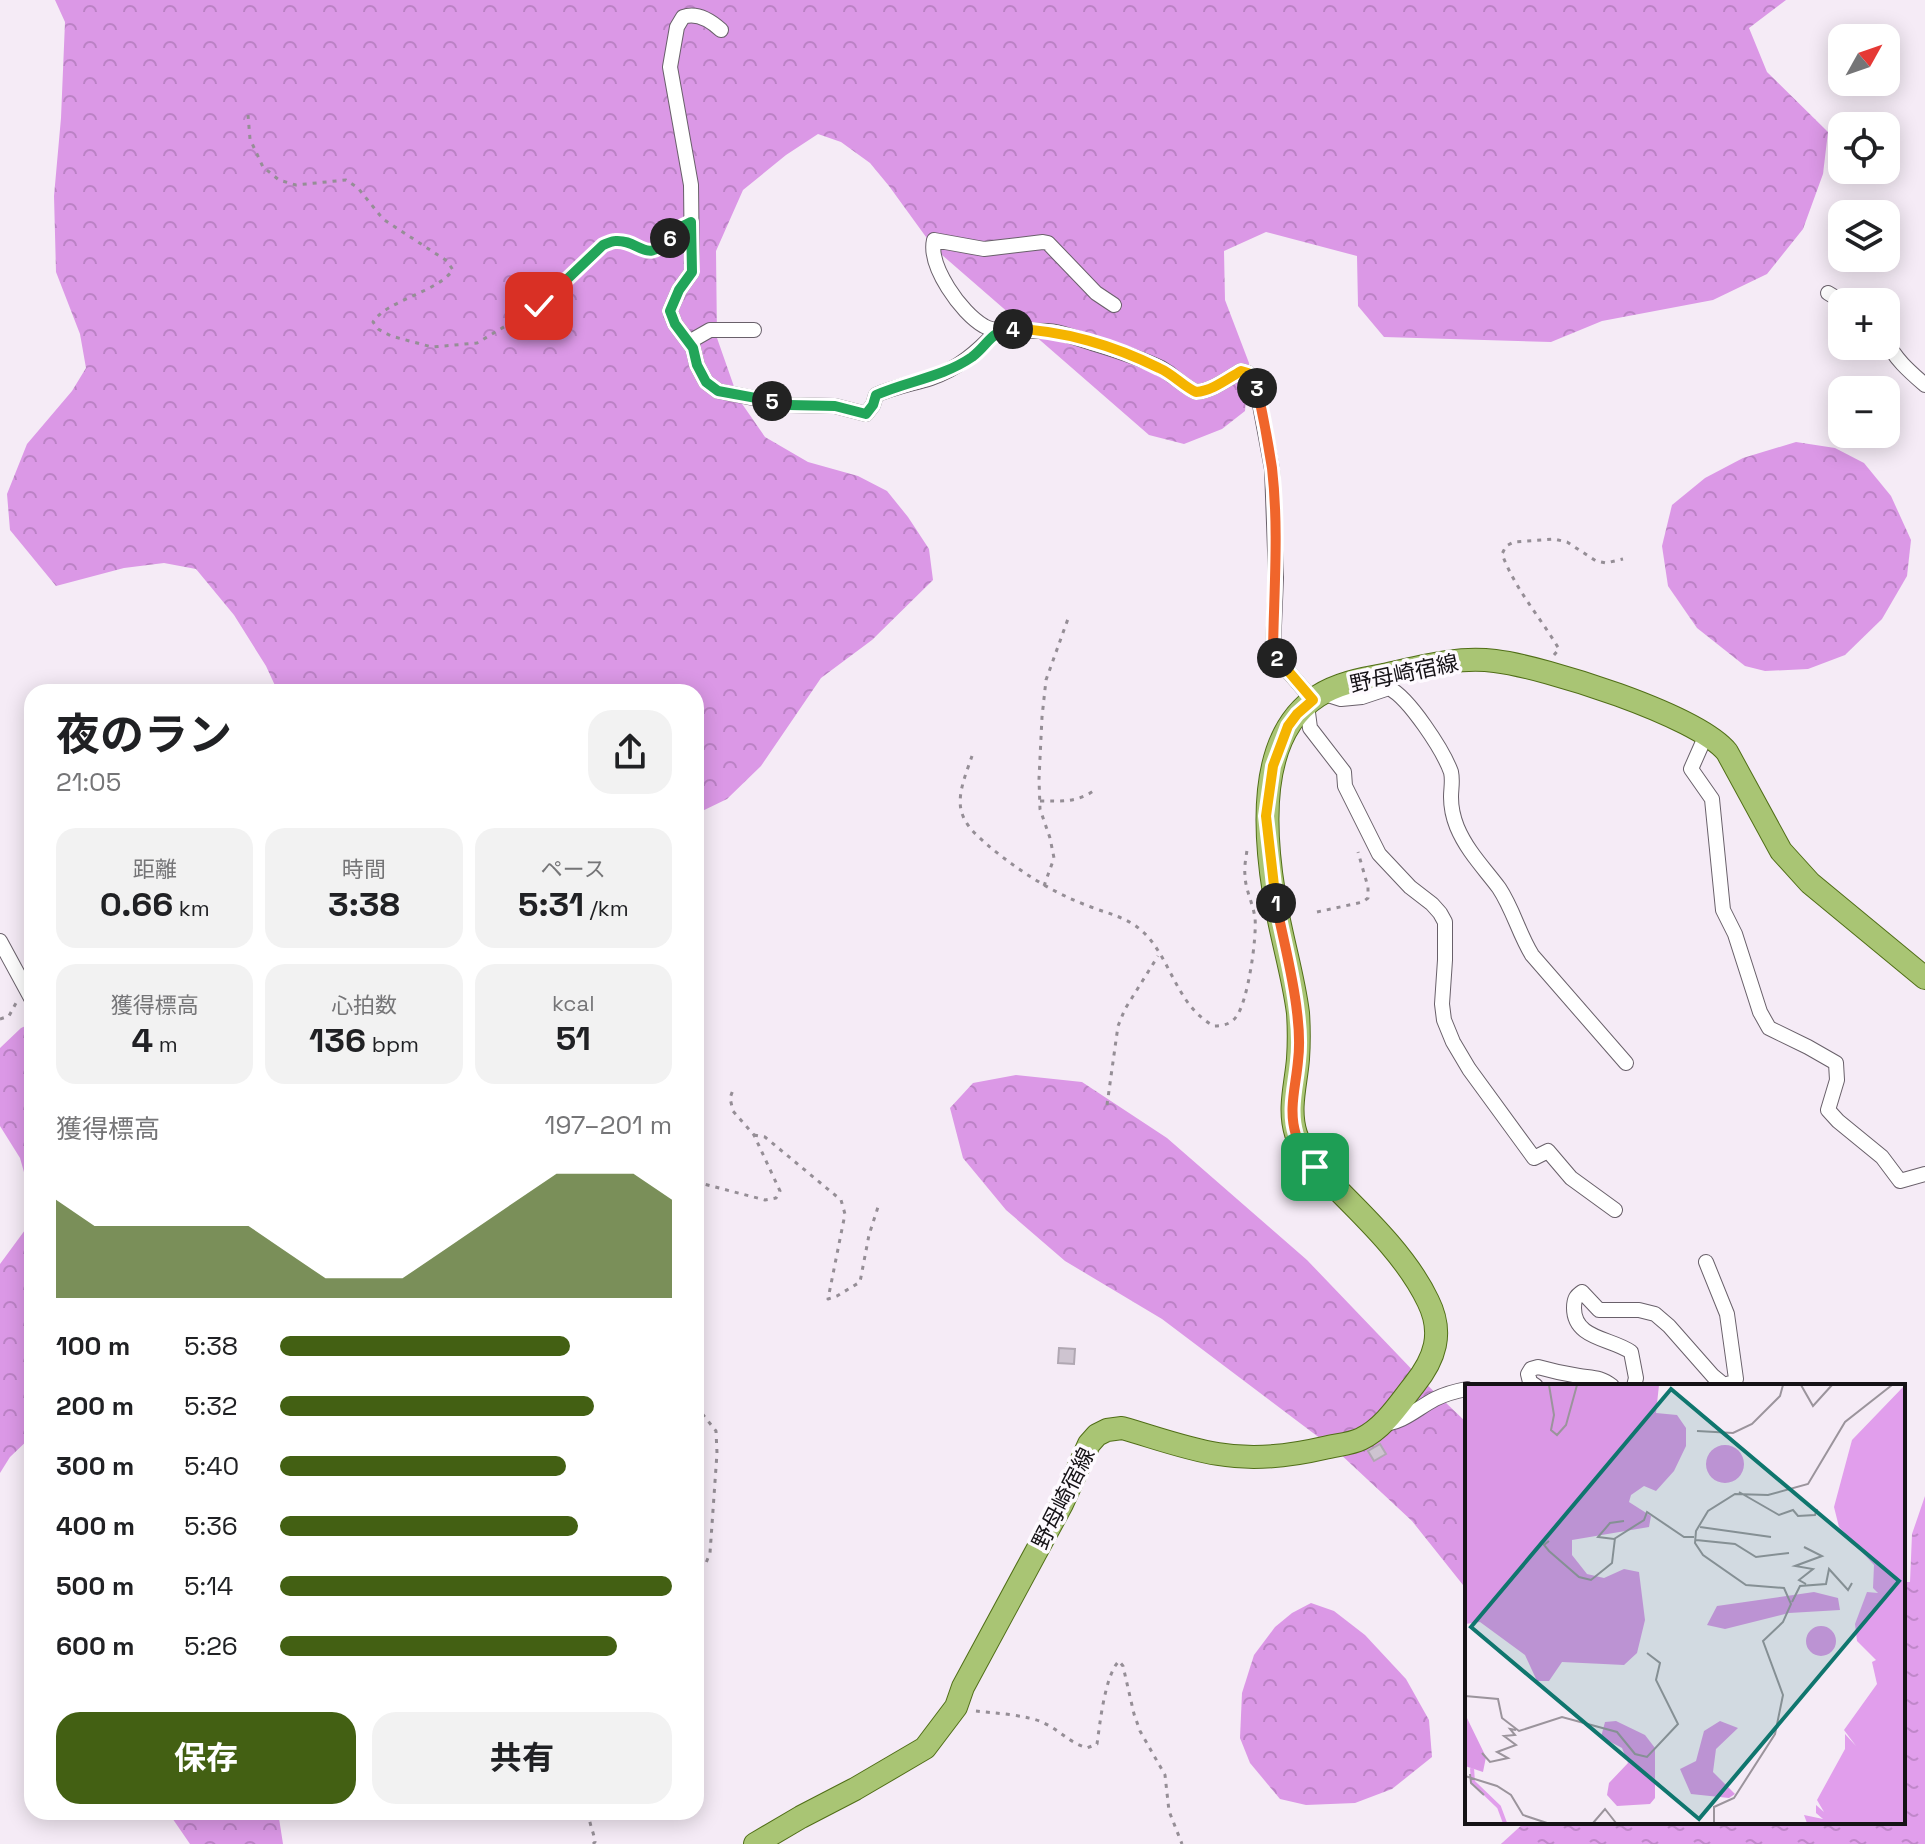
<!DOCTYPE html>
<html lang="ja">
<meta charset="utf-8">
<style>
body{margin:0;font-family:"Space Grotesk","Noto Sans JP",sans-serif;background:#f2f2f2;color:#202124;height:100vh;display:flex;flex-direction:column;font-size:30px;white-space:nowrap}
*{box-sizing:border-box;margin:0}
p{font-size:26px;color:#757577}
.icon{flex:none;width:44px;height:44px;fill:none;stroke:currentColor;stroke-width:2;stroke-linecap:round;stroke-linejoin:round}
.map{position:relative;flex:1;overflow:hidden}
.panel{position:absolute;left:24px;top:684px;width:680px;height:1136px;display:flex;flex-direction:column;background:#fff;border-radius:24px;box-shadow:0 4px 20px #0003}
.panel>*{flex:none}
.needle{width:52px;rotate:50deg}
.controls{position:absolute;left:1828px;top:24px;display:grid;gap:16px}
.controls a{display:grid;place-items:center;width:72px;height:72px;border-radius:16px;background:#fff;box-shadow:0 4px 20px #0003;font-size:40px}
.pin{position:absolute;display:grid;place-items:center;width:68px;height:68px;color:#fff;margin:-34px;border-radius:16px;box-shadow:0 4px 12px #0006}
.km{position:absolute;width:40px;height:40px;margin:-20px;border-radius:50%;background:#222;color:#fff;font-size:22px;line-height:40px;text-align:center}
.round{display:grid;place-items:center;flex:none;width:84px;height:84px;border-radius:24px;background:#f2f2f2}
.headline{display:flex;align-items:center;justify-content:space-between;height:136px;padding:0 32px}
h1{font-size:44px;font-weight:700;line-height:60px}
.figures{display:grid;grid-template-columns:repeat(3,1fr);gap:12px;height:136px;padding:8px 32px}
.figures div{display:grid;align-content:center;border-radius:20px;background:#f2f2f2;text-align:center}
.figures b{font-size:34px;font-weight:700}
.figures small{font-size:22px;font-weight:400}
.figures p{font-size:22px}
.chart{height:224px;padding:16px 32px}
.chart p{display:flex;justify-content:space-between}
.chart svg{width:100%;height:144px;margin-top:8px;fill:#436013;opacity:.7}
.button{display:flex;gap:16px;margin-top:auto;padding:16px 32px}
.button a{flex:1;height:92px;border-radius:24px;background:#436013;color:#fff;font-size:32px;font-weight:700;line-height:92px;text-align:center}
.button a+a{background:#f2f2f2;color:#202124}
ul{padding:0 32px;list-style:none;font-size:26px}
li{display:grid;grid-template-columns:128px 96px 1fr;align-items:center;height:60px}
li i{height:20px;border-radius:10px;background:#436013}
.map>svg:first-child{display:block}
</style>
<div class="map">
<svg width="1925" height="1844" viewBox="0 0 1925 1844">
<defs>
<pattern id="forest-crowns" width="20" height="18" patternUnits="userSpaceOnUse" patternTransform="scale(2)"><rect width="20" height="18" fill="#db98e6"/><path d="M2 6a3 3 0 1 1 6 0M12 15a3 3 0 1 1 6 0" fill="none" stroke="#bb82c5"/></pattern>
<pattern id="water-ripples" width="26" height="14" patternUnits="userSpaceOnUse" patternTransform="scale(2)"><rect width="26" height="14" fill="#e19eec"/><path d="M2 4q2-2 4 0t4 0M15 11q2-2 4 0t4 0" fill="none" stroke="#c087ca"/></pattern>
</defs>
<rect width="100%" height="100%" fill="#f5ebf6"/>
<g fill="url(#forest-crowns)">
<polygon points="55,0 1786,0 1749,28 1767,72 1828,132 1823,174 1803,229 1767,274 1713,300 1602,321 1551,342 1384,337 1358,306 1357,256 1266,232 1224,251 1225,300 1249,363 1245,411 1222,429 1184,444 1149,435 934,248 889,186 870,163 841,142 818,134 786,155 743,190 716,251 717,338 738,398 765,437 808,462 858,476 887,491 908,517 929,549 933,580 872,640 821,678 761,766 727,799 696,814 696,692 278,692 266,666 234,615 196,569 164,563 124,568 56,586 10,530 7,494 27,444 72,391 86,368 80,334 56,272 54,196 61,118 65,22"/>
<polygon points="1796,442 1835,448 1864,463 1891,496 1911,540 1907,576 1882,619 1845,655 1808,669 1765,671 1745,666 1697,628 1668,586 1662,546 1672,505 1705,478 1743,458"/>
<polygon points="32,1023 32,1436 10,1457 0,1473 0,1264 25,1230 31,1197 20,1158 0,1126 0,1048 21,1028"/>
<polygon points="1016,1075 1082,1082 1167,1138 1307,1260 1422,1380 1467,1423 1467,1590 1412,1521 1337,1451 1162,1319 1065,1261 1006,1210 963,1158 950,1108 973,1083"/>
<polygon points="1311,1603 1334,1611 1365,1635 1406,1679 1429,1720 1432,1757 1392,1789 1355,1803 1306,1805 1280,1799 1250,1763 1240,1738 1242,1693 1254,1655 1275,1627 1292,1613"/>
<polygon points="168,1812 278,1812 283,1844 190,1844"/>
</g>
<polygon fill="url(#water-ripples)" points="1925,1496 1925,1844 1501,1844 1525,1822 1903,1822 1903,1582 1910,1582 1912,1534"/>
<g fill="#cec4d0" stroke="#b0a7b2" stroke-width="2">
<polygon points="1059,1348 1075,1349 1074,1364 1058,1363"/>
<polygon points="1380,1444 1386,1454 1374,1461 1368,1451"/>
</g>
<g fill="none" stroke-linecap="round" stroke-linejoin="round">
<defs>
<g id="street">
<path d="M721 30C710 20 697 12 683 17L677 27 670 67 691 185 692 272 679 290 670 311 675 324 693 348 697 365 706 382 718 391 789 405 835 406 866 414 873 405 876 395C894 387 912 384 931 378 958 369 978 351 997 331"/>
<polyline points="1828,293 1843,302"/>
<path d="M1114 305 1096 293 1048 243 1043 242 984 249 934 240C928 266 961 313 984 326 999 335 1036 328 1056 332 1068 335 1080 339 1092 343 1115 350 1139 357 1161 368 1173 375 1183 386 1196 392 1212 391 1227 379 1241 371L1248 373 1257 389 1272 469 1276 577 1273 650 1274 655 1313 700"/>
<path d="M1886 340C1895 359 1909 371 1925 385"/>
<polyline points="689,342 710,330 754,330"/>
<path d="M1322 693 1341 699 1362 697 1389 688C1409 698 1443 750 1451 772 1453 781 1451 788 1451 797 1451 807 1453 817 1457 827 1467 851 1484 868 1499 888 1513 909 1519 934 1532 955L1626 1063"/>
<polyline points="1307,705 1310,728 1344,772 1345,786 1379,854 1410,887 1432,904 1440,913 1445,922 1445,960 1442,1004 1444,1020 1453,1042 1469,1069 1534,1158 1548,1151 1571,1178 1615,1210"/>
<polyline points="1706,735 1691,769 1712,799 1723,910 1735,934 1760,1012 1769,1028 1808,1047 1836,1063 1837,1080 1828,1110 1838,1121 1882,1157 1900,1181 1925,1174"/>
<polyline points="0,941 32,1000"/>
<path d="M1536 1386 1530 1382 1528 1374 1531 1369 1538 1367C1552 1371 1566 1374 1579 1376 1593 1378 1601 1377 1612 1386"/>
<path d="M1634 1386 1636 1378 1631 1352C1611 1338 1574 1339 1574 1308 1574 1299 1576 1296 1582 1292L1599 1310H1639L1655 1314 1669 1326 1713 1376 1724 1385 1734 1382 1736 1379 1727 1314 1706 1262"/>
<path d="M1382 1424C1403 1423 1416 1409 1435 1399 1445 1394 1456 1391 1467 1389"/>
</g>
<path id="primary" d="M755 1844 801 1817 855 1789 925 1748 956 1707 963 1687 1062 1504 1089 1444 1097 1435 1107 1430 1122 1428C1154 1437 1186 1449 1218 1454 1253 1460 1290 1456 1324 1448 1336 1445 1351 1444 1361 1439 1384 1428 1399 1404 1414 1385 1435 1359 1444 1333 1428 1301 1409 1261 1373 1225 1342 1194 1325 1176 1304 1159 1296 1134 1288 1109 1296 1084 1298 1059 1299 1044 1299 1028 1298 1013 1293 973 1280 934 1274 893 1264 831 1257 735 1318 696 1337 684 1360 679 1383 675 1420 667 1457 656 1495 661 1545 667 1697 715 1727 752L1781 851 1810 883 1925 978"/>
</defs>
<use href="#street" stroke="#69606a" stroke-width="16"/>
<use href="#primary" stroke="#506e17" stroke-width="24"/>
<g stroke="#958e96" stroke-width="3" stroke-dasharray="4 6" stroke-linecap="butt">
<path d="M248 115 250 139 263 167 279 180 296 185 346 180 358 188 383 219 447 261 453 270C436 293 387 300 373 322L378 329 391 336 432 347 477 343 539 306 603 245 614 241 627 242 646 251 662 248 675 233"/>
<path d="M1554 655 1559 649C1540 617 1515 589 1502 554L1506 546 1514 542 1554 539 1567 542 1596 561 1606 563 1623 559"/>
<path d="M972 756C966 774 955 798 963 816 968 829 981 839 991 848 1022 873 1053 893 1091 907 1109 914 1126 917 1141 930 1171 956 1175 1005 1214 1026 1223 1026 1231 1024 1236 1017 1248 1002 1257 937 1255 918 1253 903 1245 889 1245 875 1244 867 1246 858 1247 850"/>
<path d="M1040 801C1062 801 1076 803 1095 790"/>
<polyline points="1044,886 1054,858 1050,838 1040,809 1039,779 1042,717 1046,680 1069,616"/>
<polyline points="1317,912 1363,902 1368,898 1368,887 1358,852"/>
<polyline points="0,1019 9,1016 16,1003"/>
<polyline points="1107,1105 1118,1026 1125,1009 1158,956"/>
<polyline points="754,1135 765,1137 841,1200 845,1214 828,1299 837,1296 860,1282 869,1235 878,1207"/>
<polyline points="696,1182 765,1200 776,1198 780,1191 754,1135 733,1111 730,1098 734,1087"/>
<polyline points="696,1353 698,1359 696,1369"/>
<polyline points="696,1406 716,1431 717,1453 710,1553 706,1563 696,1569"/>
<path d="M976 1711C994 1713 1028 1715 1044 1723 1061 1731 1068 1742 1087 1748L1097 1744C1100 1723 1105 1675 1119 1661L1123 1666 1134 1714 1140 1731 1165 1775 1169 1811 1182 1844"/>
<path d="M589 1812C588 1822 594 1832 595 1842L593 1844"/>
</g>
<use href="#street" stroke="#fff" stroke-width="14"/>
<use href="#primary" stroke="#a9c574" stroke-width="22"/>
</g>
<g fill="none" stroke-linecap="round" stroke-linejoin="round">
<defs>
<path id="split-1" d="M1276 903C1283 939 1293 975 1297 1012 1299 1028 1300 1045 1298 1061 1296 1085 1288 1110 1296 1135 1300 1146 1308 1156 1315 1167"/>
<polyline id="split-2" points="1276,903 1266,816 1273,766 1288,726 1297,714 1313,700 1277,658"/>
<path id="split-3" d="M1257 388C1263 415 1268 442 1272 468 1279 529 1274 589 1273 650L1277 658"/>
<path id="split-4" d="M1013 329C1063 330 1115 346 1159 368 1173 374 1183 386 1196 392 1212 391 1227 379 1241 371L1248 373 1257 388"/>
<path id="split-5" d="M772 401 789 405 835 406 866 414 873 405 876 395C908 381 943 377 972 357 989 344 990 331 1013 329"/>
<polyline id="split-6" points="670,238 679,228 691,222 692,272 679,290 670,311 675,324 693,348 697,365 706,382 718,391 772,401"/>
<path id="split-7" d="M539 306 603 245C606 244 612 241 615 241 640 239 645 266 670 238"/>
</defs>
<use href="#split-1" stroke="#fff" stroke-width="16"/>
<use href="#split-2" stroke="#fff" stroke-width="16"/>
<use href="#split-3" stroke="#fff" stroke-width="16"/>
<use href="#split-4" stroke="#fff" stroke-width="16"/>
<use href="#split-5" stroke="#fff" stroke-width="16"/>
<use href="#split-6" stroke="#fff" stroke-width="16"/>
<use href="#split-7" stroke="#fff" stroke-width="16"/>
<use href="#split-1" stroke="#f0652b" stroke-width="10"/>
<use href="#split-2" stroke="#f5b400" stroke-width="10"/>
<use href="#split-3" stroke="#f0652b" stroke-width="10"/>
<use href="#split-4" stroke="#f5b400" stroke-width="10"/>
<use href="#split-5" stroke="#22a559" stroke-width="10"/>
<use href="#split-6" stroke="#22a559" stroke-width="10"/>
<use href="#split-7" stroke="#22a559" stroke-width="10"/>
</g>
<g text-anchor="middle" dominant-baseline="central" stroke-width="7" stroke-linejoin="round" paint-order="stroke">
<g font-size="22" fill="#151216" stroke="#fefaff">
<text transform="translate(1404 673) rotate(-12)">野母崎宿線</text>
<text transform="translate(1063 1498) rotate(-63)">野母崎宿線</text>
</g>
</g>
<g transform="translate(1465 1384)">
<rect width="440" height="440" fill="#f5ebf6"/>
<path d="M0 1H194L191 29 212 31 221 44V62L209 87 191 107 179 102 166 111 164 118 186 132 184 143 107 156V171L122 190 139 194 159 185 174 188 180 236 172 269 159 281 97 278 84 297H72L60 271 15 238 0 240ZM241 80a19 19 0 1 1 38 0a19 19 0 1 1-38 0ZM349 208 373 214 375 226 324 229 260 245 242 241 252 222ZM341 257a15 15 0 1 1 30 0a15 15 0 1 1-30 0ZM0 330 21 373 18 388 0 382ZM151 337 180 351 190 364V414L185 420 152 422 142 411 144 399 163 379 157 364 136 353 140 338ZM255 337 273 344 251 365 248 388 270 410 264 414 226 410 215 385 231 377 239 347Z" fill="#db98e6"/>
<path d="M440 1V439H342L339 431 358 435 351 429V421L359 428 352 416 380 365V350L391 362 379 346 412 300 407 278 411 276 392 257 390 240 402 208 413 209 408 204 409 181 374 143 369 123 387 56Z" fill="#e19eec"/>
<path fill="none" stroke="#e19eec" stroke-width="4" d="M7 384 8 398 34 423 40 439"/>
<path fill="none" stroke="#9b949c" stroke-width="2" d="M84 1 89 31 86 46 92 51 101 41 112 1M336 1 348 22 367 1M232 47 268 49 287 40 315 12 318 1M274 108 314 131 328 126 333 132 350 131 352 125M159 137 145 139 133 153 149 155 179 136 182 128 219 153H229M235 143 306 153M231 156 270 160 291 173 324 169M84 157 79 161 84 167 114 193 126 196 147 179 150 154M339 163 357 172 330 182 348 185 334 196 341 200M327 218 335 202 361 200 364 185 383 206 387 199M0 312 33 315 37 334 54 347 97 333 152 348 170 370 182 373 213 340 191 296 195 279 182 269M17 369 25 378 43 374 32 368 51 361 39 352 50 351 45 345 51 346M5 390 6 399 19 411M0 392 32 402 46 411 58 431 82 439M0 415 1 439M128 439 140 425 151 439M249 439V423L269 414 310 350 318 311 298 257 318 238 326 220 319 204 281 201 238 171 230 159 231 147 243 127 270 110 303 111 343 100 380 38 427 1"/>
<path fill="#0f766e" fill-opacity="0.15" stroke="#0f766e" stroke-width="4" d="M206 5 434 197 234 435 6 243Z"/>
<rect width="440" height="440" fill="none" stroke="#151216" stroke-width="4"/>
</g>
</svg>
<div class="controls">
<a><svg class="needle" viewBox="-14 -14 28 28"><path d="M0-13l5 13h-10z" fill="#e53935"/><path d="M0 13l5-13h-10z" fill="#757577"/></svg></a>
<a><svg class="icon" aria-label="locate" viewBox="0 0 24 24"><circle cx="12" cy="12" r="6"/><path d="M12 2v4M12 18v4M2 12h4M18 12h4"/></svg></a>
<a><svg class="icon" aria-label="layers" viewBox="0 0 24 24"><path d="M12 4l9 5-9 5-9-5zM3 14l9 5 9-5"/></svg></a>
<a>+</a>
<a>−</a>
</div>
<div class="pin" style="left:1315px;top:1167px;background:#1e9e55"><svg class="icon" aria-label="arrive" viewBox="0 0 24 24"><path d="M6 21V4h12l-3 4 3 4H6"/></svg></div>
<div class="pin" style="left:539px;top:306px;background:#d93025"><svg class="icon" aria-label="check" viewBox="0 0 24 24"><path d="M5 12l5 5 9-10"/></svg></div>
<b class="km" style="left:1276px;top:903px">1</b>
<b class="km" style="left:1277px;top:658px">2</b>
<b class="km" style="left:1257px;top:388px">3</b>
<b class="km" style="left:1013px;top:329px">4</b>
<b class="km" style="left:772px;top:401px">5</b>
<b class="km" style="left:670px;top:238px">6</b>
<section class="panel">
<div class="headline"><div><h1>夜のラン</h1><p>21:05</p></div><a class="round"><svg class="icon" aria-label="share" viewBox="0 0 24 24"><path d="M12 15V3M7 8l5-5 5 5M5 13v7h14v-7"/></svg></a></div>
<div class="figures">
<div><p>距離</p><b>0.66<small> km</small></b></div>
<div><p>時間</p><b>3:38</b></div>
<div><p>ペース</p><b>5:31<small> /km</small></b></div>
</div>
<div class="figures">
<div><p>獲得標高</p><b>4<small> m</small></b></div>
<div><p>心拍数</p><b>136<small> bpm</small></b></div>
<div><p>kcal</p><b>51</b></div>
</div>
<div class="chart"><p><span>獲得標高</span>197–201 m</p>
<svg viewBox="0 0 160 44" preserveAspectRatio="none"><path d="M0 44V14L10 22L20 22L30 22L40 22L50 22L60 30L70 38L80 38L90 38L100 30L110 22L120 14L130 6L140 6L150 6L160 14V44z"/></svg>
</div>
<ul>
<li><b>100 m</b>5:38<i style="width:74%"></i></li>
<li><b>200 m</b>5:32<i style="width:80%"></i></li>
<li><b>300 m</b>5:40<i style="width:73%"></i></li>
<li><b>400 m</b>5:36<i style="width:76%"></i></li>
<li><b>500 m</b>5:14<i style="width:100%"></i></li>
<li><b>600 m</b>5:26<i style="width:86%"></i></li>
</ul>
<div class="button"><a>保存</a><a>共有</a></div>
</section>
</div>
